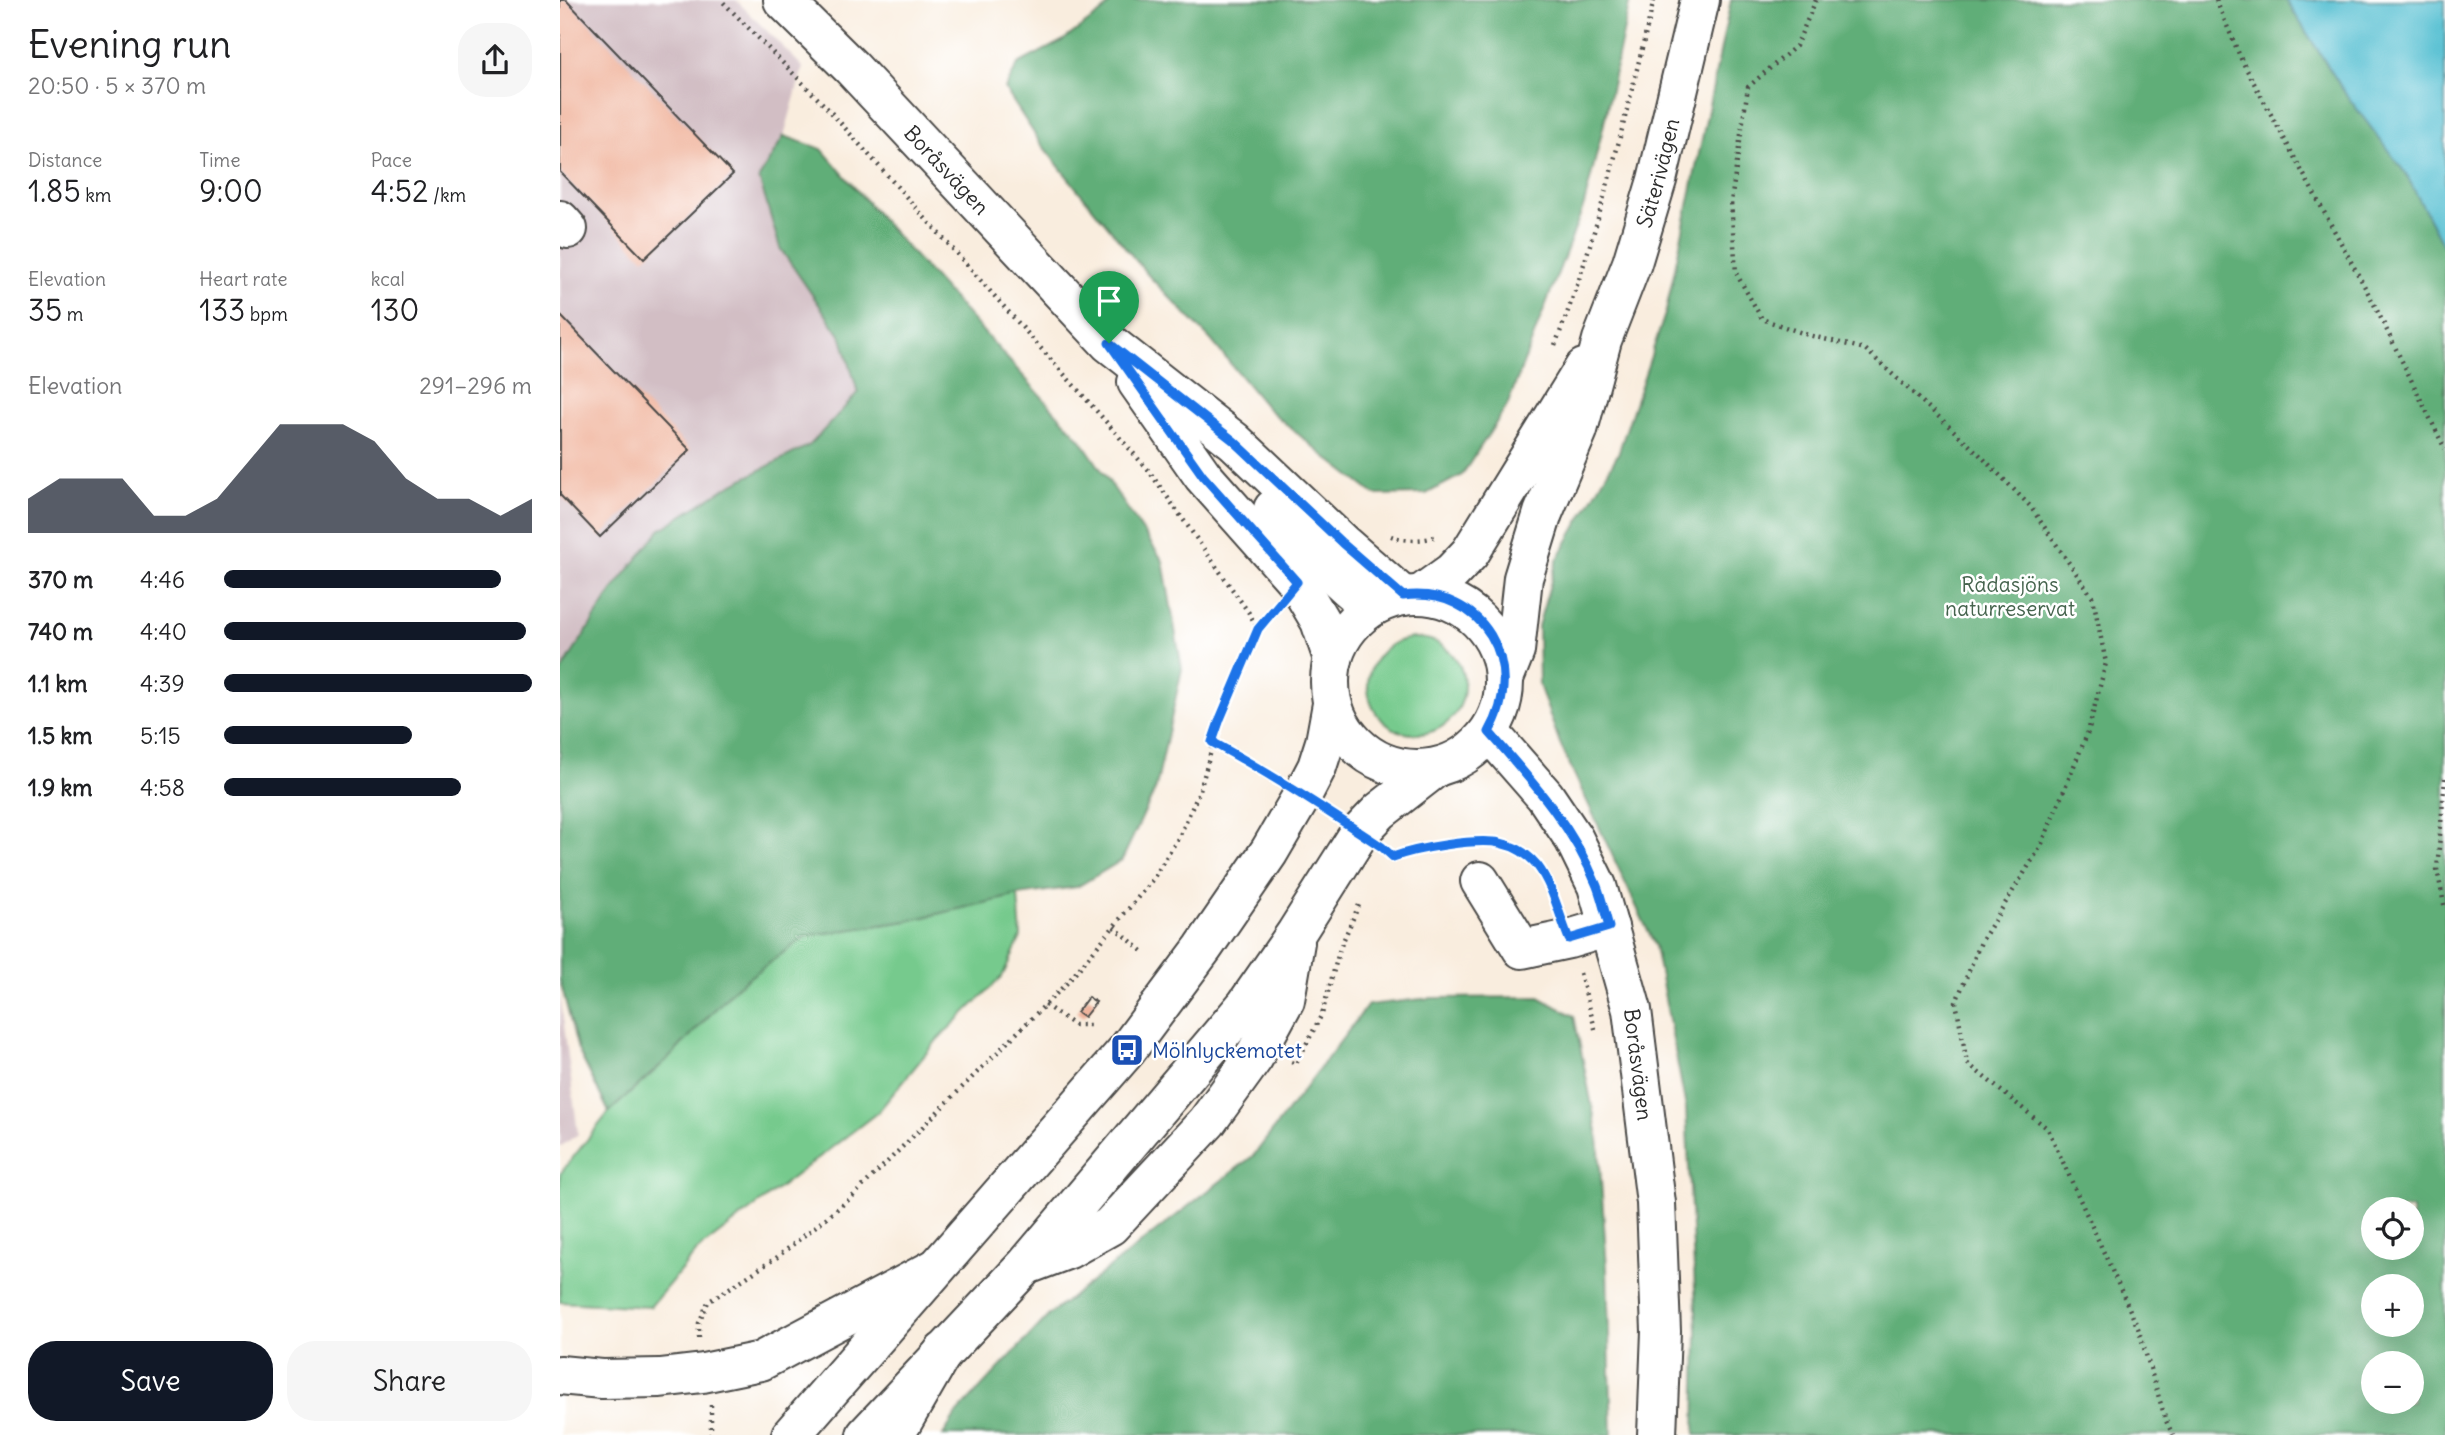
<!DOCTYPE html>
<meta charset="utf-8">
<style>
body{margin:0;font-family:Delius,sans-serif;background:#f6f6f6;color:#202124;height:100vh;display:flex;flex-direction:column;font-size:26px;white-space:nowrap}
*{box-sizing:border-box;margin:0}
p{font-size:23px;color:#757577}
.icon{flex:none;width:38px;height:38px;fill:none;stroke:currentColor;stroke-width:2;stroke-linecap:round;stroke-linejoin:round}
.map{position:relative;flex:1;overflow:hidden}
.details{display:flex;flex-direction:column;background:#fff;width:560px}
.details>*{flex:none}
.buttons{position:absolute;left:1801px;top:1197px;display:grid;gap:14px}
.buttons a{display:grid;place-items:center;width:63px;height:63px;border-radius:50%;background:#fff;box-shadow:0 7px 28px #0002;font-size:35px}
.pin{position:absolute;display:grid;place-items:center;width:60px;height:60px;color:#fff;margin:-72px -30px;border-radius:50% 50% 50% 0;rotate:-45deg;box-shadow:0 0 7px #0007}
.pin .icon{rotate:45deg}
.round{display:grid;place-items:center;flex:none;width:74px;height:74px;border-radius:28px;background:#f6f6f6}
.overview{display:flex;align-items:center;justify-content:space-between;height:119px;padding:0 28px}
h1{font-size:38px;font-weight:600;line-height:52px}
.metrics{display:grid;grid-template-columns:repeat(3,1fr);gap:10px;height:119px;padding:7px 28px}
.metrics div{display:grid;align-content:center}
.metrics b{font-size:30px;font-weight:600}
.metrics small{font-size:19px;font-weight:400}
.metrics p{font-size:19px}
.chart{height:196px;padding:14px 28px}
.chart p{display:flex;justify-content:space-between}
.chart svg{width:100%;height:126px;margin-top:7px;fill:#111827;opacity:.7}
.primary-button{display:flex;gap:14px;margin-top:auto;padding:14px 28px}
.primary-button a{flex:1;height:80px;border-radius:28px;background:#111827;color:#fff;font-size:28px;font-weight:600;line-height:80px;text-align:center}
.primary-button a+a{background:#f6f6f6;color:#202124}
ul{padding:0 28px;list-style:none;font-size:23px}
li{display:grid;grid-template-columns:112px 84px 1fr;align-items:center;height:52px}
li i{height:18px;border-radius:9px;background:#111827}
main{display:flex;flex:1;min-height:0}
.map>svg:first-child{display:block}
</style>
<main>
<section class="details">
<div class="overview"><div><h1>Evening run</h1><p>20:50 · 5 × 370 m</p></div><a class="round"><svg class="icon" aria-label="share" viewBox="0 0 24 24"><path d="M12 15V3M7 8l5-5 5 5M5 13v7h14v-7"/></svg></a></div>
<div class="metrics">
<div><p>Distance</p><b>1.85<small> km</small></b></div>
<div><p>Time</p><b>9:00</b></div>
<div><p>Pace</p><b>4:52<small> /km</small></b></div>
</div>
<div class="metrics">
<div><p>Elevation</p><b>35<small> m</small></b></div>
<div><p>Heart rate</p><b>133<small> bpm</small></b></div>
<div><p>kcal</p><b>130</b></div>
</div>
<div class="chart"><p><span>Elevation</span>291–296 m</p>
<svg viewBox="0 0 160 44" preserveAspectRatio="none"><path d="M0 44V32L10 25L20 25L30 25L40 38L50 38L60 32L70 19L80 6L90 6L100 6L110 12L120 25L130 32L140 32L150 38L160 32V44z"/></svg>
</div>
<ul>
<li><b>370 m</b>4:46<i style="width:90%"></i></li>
<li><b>740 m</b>4:40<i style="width:98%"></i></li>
<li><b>1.1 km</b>4:39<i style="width:100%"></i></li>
<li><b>1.5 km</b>5:15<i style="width:61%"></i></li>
<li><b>1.9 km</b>4:58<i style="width:77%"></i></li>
</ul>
<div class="primary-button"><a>Save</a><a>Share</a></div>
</section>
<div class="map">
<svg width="1885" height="1435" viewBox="0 0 1885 1435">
<rect width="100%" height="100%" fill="#fff"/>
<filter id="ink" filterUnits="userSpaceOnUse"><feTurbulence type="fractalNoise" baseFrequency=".0143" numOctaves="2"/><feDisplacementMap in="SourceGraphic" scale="14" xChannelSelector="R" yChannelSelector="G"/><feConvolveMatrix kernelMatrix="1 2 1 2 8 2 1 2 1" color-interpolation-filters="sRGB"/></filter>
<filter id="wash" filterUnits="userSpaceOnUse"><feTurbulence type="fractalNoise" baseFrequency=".00686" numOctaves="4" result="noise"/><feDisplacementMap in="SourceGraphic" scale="28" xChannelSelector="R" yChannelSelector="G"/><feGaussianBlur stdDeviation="1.57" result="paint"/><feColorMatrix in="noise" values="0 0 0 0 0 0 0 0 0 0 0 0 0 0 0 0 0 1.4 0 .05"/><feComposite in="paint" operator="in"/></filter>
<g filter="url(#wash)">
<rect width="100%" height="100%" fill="#f9edde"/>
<g fill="#d2bec4">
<polygon points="0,0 176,0 243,67 224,136 199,178 220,248 282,339 298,393 250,445 165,488 100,530 54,588 0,673"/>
<polygon points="0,994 18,1134 0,1147"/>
</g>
<g fill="#76ca8d" stroke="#507a5c" stroke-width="2">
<circle cx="856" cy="686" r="48"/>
<polygon points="458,895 461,937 442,977 377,1040 318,1112 137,1251 90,1307 0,1302 0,1174 49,1112 112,1055 176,987 246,936 347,921"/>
</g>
<g fill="#60ae78" stroke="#466c52" stroke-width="2" fill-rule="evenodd">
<polygon points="553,0 1070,0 1043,128 1024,205 947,406 902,475 866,494 815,495 762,454 707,408 651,340 588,275 518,190 481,144 445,89 458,64 502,41 542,12"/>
<path d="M1171 0H1726L1785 93 1846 174 1885 249V1435H1135L1137 1330 1126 1108 1095 946 1001 746 979 685 978 626 997 560 1058 454 1106 311ZM1813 1209H1852V1248H1813ZM1813 1286H1852V1325H1813ZM1813 1363H1852V1402H1813Z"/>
<polygon points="224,136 262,149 323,221 521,440 603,561 622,669 596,788 562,860 517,887 458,895 347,921 246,936 176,987 112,1055 49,1112 18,1050 0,980 0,673 54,588 100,530 165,488 250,445 298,393 282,338 220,248 199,178"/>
<polygon points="979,997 1014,1016 1038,1136 1047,1269 1052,1435 383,1435 397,1413 490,1314 694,1155 808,1005 871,998"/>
</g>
<polygon fill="#56c0d2" stroke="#40767e" stroke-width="2" points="1726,0 1885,0 1885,249 1846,174 1785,93"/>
<g id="blocks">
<g fill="#f0b49c">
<polygon points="0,0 6,0 173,174 84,259 0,172"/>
<polygon points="0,315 130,450 40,537 0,495"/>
<polygon points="528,997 536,1002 524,1017 517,1012"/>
</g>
</g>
</g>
<g filter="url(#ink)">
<use href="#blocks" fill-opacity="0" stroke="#4a4846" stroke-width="2"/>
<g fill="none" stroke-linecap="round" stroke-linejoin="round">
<defs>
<g id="minor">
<path id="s1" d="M223 0 292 68 549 343 674 441 782 543 843 596"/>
<polyline points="0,220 8,229"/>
<polyline points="577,382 643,476 737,582 760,621 773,659"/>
<path d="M713 509C744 544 774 579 812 607"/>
<circle cx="857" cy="682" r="87"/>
<polyline points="860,595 892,572 910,553 1024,368"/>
<path id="s2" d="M945 676 955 651 963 578 983 513 1018 430 1042 340 1072 263 1097 180 1140 0"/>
<path id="s3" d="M929 732 985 796 1014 839 1037 886 1072 1010 1096 1203 1101 1331 1097 1435"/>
<polyline points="920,881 962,949 1009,939 1049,927"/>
<polyline points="472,1263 509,1249 550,1226 647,1122 694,1057 725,1000 735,942"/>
<polyline points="231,1435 567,1050 643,948 709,852 743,794 757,767 765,742 772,704"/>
<polyline points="306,1435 466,1265 686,1005 736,933 800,832 820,811 874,769"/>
</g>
<g id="highway">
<polyline points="0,1375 42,1379 100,1378 143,1373 201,1361 374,1269"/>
<polyline points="335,1435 383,1352"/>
</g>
</defs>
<use href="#minor" stroke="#4a4846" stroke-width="42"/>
<use href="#highway" stroke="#4a4846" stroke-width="42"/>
<g stroke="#4a4846" stroke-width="4.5" stroke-dasharray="2 5" stroke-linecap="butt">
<polyline points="1256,0 1236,46 1188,87 1171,202 1176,273 1202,319 1248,335 1305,349 1419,454 1470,506 1533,598 1546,663 1528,732 1481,846 1421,942 1396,1002 1407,1063 1488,1129 1578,1328 1606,1421 1613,1435"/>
<polyline points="1656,0 1682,61 1813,302 1885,449"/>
<path d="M995 345C1039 235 1065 116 1094 0"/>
<path d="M831 536C844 541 862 541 874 537"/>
<polyline points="698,629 713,611"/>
<polyline points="652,742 713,775"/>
<polyline points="1885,778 1877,869 1885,909"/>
<path d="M828 852 833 857C852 850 872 848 892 845 931 839 966 840 986 880 990 888 992 897 996 906"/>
<polyline points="554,927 586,954"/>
<polyline points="1020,973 1036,1032"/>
<polyline points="485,1005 514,1025 532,1025"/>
<polyline points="731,1062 736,1064 762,1014 780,948 799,905"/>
<polyline points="139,1338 139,1323 148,1302 216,1258 291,1198 508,982 593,879 620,835 640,790 660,719 698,629 689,613 589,471 526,399 269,110 161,0"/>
<polyline points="151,1405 151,1435"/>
</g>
<use href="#minor" stroke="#fff" stroke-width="38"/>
<use href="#highway" stroke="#fff" stroke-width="38"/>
</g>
</g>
<g fill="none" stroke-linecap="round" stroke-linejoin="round" filter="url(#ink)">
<defs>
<path id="route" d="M549 343 674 441 782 543 843 596C923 586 968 665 929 732 971 780 1013 826 1037 886 1042 899 1045 913 1049 927L1009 939C999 915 993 886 977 865 968 854 954 846 940 843 916 838 857 848 833 857L822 847C766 810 711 774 652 742L660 719 698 629 737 582 643 476Z"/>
</defs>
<use href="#route" stroke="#fff" stroke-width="14"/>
<use href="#route" stroke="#1a73e8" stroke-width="9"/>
</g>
<defs>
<symbol id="bus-square" viewBox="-11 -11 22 22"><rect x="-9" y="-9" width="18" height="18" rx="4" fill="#1a4fb4" stroke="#fff"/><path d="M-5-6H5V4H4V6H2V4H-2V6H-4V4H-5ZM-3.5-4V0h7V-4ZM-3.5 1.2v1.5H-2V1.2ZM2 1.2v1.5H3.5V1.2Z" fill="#fff"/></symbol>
</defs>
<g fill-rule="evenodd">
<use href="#bus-square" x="548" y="1031" width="38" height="38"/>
</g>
<g text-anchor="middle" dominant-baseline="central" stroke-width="5" stroke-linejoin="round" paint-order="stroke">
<g font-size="21" fill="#2b2b2b" stroke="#fff">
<text stroke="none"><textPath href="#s1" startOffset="236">Boråsvägen</textPath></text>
<text stroke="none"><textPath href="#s2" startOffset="528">Säterivägen</textPath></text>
<text stroke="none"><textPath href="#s3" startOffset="373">Boråsvägen</textPath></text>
</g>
<g font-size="21" fill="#45634d" stroke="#fff">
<text x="1450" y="584">Rådasjöns<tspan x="1450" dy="24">naturreservat</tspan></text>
</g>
<g font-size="21" fill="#164399" stroke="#fff" text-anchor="start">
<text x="592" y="1050">Mölnlyckemotet</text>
</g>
</g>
</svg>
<div class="buttons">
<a><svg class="icon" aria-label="locate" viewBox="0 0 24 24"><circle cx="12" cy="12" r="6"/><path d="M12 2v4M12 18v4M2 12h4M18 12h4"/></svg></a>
<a>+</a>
<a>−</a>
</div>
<div class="pin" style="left:549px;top:343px;background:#1e9e55"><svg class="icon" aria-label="arrive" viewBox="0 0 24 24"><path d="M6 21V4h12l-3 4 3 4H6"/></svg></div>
</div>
</main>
